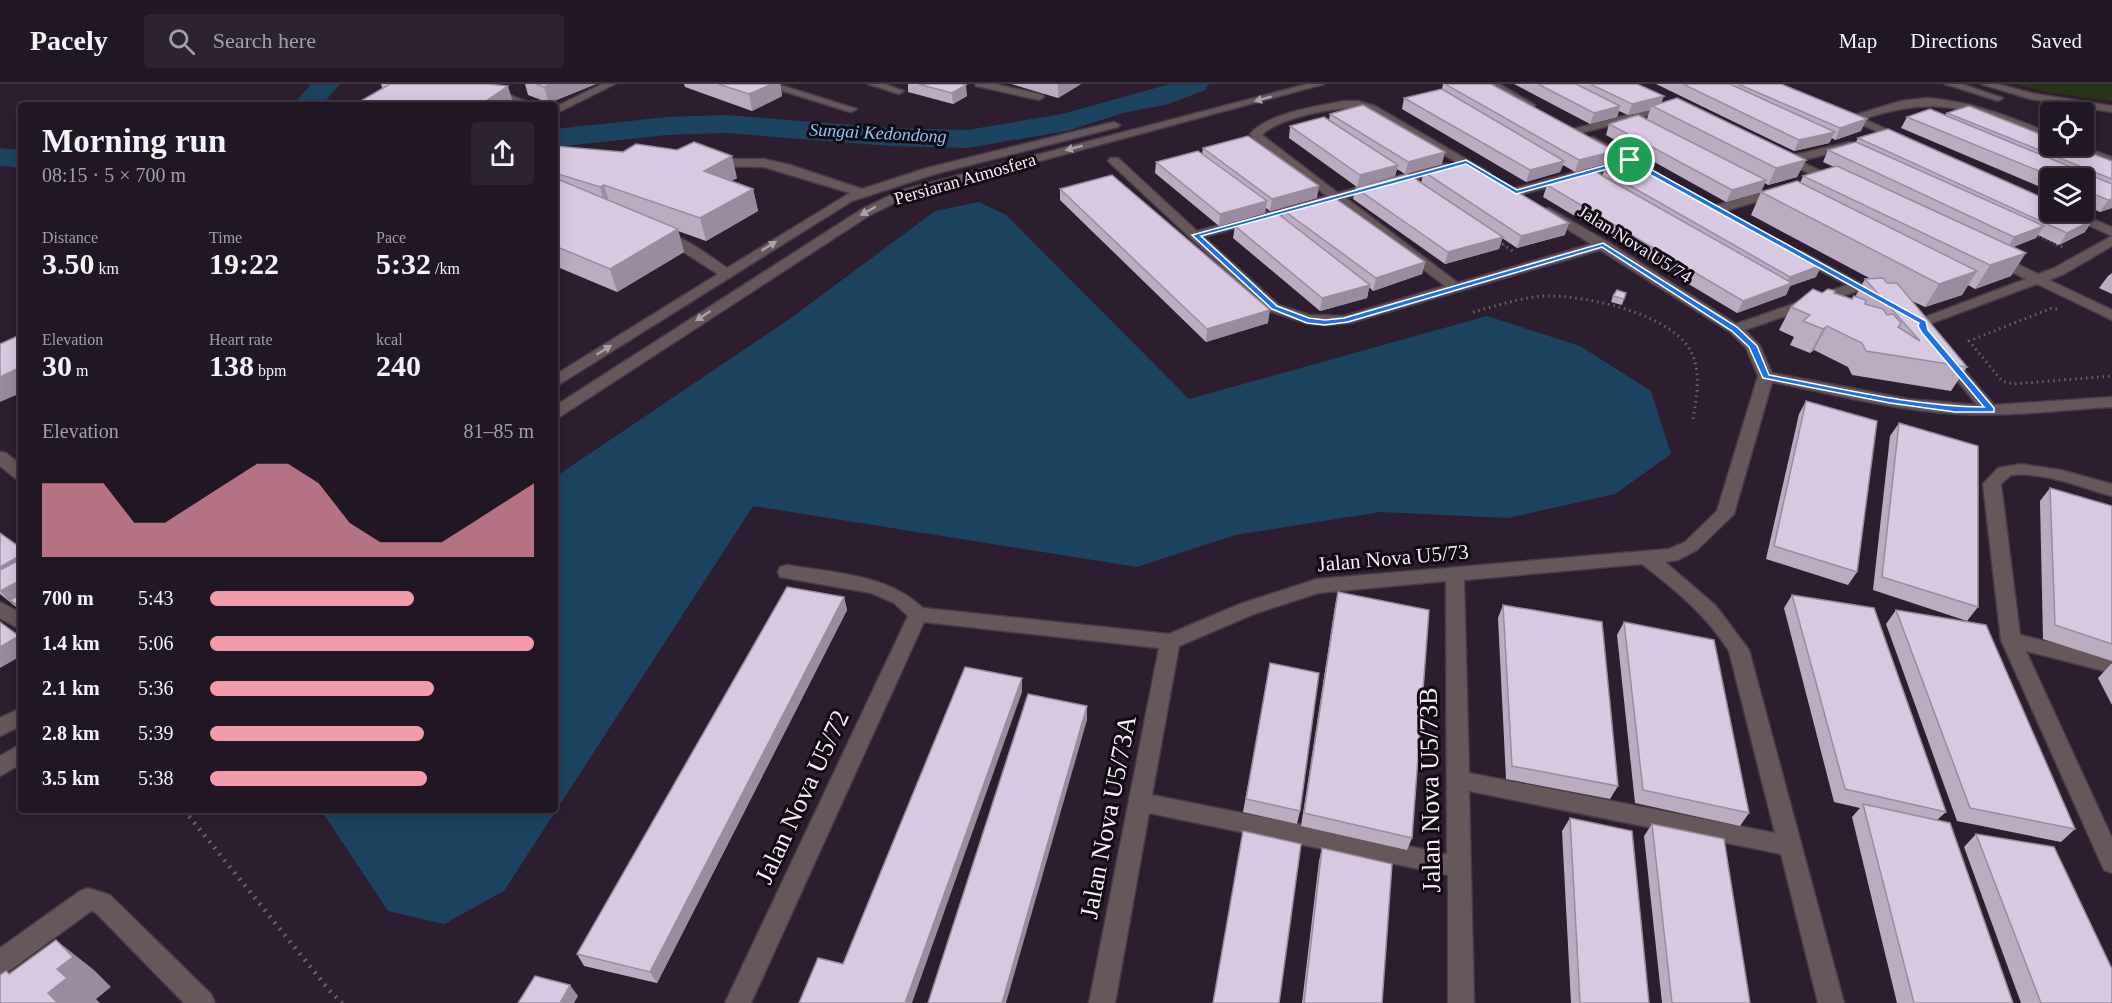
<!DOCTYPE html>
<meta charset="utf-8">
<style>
body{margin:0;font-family:Georgia,serif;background:#2d2330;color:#f1f3f6;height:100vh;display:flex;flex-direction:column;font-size:22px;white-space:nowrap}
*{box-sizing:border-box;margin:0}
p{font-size:20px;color:#a29fa6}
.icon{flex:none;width:33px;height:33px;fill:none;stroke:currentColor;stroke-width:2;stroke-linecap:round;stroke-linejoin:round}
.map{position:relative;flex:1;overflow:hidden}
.details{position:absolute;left:18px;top:18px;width:540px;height:711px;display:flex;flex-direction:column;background:#211623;border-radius:6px;box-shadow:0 3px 15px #0003,0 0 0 2px #3e3541}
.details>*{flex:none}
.buttons{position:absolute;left:2040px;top:18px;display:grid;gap:12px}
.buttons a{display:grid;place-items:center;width:54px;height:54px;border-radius:6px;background:#211623;box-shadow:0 3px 15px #0003,0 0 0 2px #3e3541;font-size:30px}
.pin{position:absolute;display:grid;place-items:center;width:51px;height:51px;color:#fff;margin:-26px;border:3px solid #fff;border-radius:50%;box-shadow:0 2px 6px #0007}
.round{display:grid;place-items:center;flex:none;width:63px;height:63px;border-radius:6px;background:#2d2330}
.headline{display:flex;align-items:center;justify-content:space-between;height:102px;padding:0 24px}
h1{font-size:33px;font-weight:700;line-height:45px}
.figures{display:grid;grid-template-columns:repeat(3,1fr);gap:9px;height:102px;padding:6px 24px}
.figures div{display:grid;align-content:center}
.figures b{font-size:30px;font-weight:700}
.figures small{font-size:16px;font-weight:400}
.figures p{font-size:16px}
.chart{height:168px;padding:12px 24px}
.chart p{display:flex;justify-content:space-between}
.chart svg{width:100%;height:108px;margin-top:6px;fill:#f39aab;opacity:.7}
ul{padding:0 24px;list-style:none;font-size:20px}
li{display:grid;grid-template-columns:96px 72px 1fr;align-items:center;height:45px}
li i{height:15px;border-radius:8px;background:#f39aab}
header{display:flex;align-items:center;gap:36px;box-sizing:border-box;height:84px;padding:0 30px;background:#211623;border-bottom:2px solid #3e3541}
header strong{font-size:28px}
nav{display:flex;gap:33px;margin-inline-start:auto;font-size:21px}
.search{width:420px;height:54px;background:#2d2330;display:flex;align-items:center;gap:15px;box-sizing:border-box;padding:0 21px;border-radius:6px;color:#a29fa6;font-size:22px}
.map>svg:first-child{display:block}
</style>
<header>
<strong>Pacely</strong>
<div class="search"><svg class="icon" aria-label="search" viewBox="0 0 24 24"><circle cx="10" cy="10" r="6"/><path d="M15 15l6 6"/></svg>Search here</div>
<nav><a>Map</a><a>Directions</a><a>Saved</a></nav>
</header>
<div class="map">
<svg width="2112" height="919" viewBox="0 0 2112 919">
<rect width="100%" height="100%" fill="#2c1d2f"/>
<polygon fill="#273516" points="2016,0 2112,0 2112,17 2050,9"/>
<polygon fill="#1c4460" points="979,118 1006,131 1189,315 1487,232 1580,262 1651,307 1671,370 1615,410 1508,434 1380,428 1235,451 1137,483 753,422 504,807 444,840 388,827 321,726 555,726 555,393 791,234 935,127"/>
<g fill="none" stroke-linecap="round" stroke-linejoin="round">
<g fill="#1c4460" fill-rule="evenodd">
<polygon points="311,0 340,0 322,21 293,21"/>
<polygon points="1170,0 1209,0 1205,6 1169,20 1123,29 1067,47 967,64 890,62 725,49 667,51 555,63 555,45 667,33 725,31 890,44 967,46 1062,30"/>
<polygon points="0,64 21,66 21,84 0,82"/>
</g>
<defs>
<g id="minor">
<polygon points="468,0 483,0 535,21 520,21"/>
<polygon points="602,0 615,0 555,30 555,23"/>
<polygon points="760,0 777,0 857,25 851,28 847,27"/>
<polygon points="868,0 885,0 904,7 899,10"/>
<polygon points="975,0 995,0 1043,11 1044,13 1039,16 976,2"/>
<polygon points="1307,0 1324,0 907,113 870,131 561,332 555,334 555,322 862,125 899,107"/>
<polygon points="1486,0 1499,0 1535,21 1534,23 1526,23"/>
<polygon points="1945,0 1962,0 2003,14 1998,17"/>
<polygon points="1981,0 1998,0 2031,9 2112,22 2112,28 2030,15"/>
<path d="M1927 14C1971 17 2010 33 2050 49V56C2034 53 2018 44 2003 38 1951 18 1917 17 1864 35L1907 54 1909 56 1903 59 1837 30 1843 27 1855 31 1901 17Z"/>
<path d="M1344 17H1358L1375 22 1490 89 1488 92H1480L1367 26C1345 19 1277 34 1262 51L1338 109 1442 80H1450V86L1346 114 1458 199 1591 160 1545 131 1543 128 1545 125 1549 124 1608 158 1736 240 1847 201 1796 174 1794 171 1796 168 1801 167 1889 215 1882 219 1857 207 1745 246 1760 262 1772 289 1908 315 1977 321 1938 273 1946 268 1951 270 1994 321 2112 313V323C2060 326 2008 333 1957 330 1894 326 1833 310 1772 298L1734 430 1697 466 1678 476 1665 478 1716 522 1749 566 1844 919H1818L1781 770 1469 707 1474 919H1448V791L1149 729 1115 919H1089L1159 564 924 538 751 919H725L908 532 894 519 871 509 780 493 778 488 780 483 787 481C834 489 887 490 923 524L1169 550 1240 520 1317 495 1669 465 1685 458 1717 427 1758 292 1746 264 1730 248 1600 166 1350 239 1326 241 1309 240 1269 227 1108 77 1110 74H1118L1197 147 1327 112 1253 55 1250 50C1268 29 1318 22 1344 17ZM1334 117 1445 202 1344 232 1309 231 1279 221 1204 153ZM1642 480C1676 506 1707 532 1729 567L1775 749 1469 689 1464 496ZM1446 497 1447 770 1152 711 1179 562 1254 530 1318 509Z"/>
<polygon points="1673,19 1677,20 1677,24 1577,50 1571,47 1573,45"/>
<path d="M1114 38 1120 41 1118 43 935 90 852 117 555 303V291L718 190 677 164 656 154 654 151 656 148C674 144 712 174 727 184L850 109 764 83 711 82 705 78 707 75H764L790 81 862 105 927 84Z"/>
<polygon points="1593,53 1659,89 1653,93 1629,81 1516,112 1510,108 1512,105 1620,76 1589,58 1587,56"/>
<polygon points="1850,58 1854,59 1854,63 1800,77 1840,96 1842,99 1836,103 1774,72 1780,68 1790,72"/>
<polygon points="2065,62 2081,62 2112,73 2112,81"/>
<polygon points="1783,102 1787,103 1789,106 1787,109 1718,129 1712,125 1714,122"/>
<polygon points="2059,128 2075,128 2112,143 2112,152"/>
<polygon points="2112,152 2112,162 2064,190 2049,196 2112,226 2112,236 2037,200 1924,242 1902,230 1909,226 1925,233 2026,195 1989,177 1987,174 1989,171 1999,171 2038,190 2054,184"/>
<polygon points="0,368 6,369 21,381 21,396 15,394 0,382"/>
<path d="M2021 380 2061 386 2112 400V412C2079 403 2046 388 2011 391L2001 400 2020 551 2112 573V589L2026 567 2112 754V789L2104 786 2001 556 1983 400 1998 384Z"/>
<polygon points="0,518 21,529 21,546 0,534"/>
<polygon points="21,624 21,642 0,652 0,634"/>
<polygon points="21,660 21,680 0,692 0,672"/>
<polygon points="88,804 110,811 211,910 215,919 184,919 95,828 91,827 9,887 0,891 0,864 80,807"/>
</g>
</defs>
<use href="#minor" stroke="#493a4b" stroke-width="3"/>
<g stroke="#6c5f6f" stroke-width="2" stroke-dasharray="1 3" stroke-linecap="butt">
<polyline points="2035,151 2059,162"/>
<polyline points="1497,157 1505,162"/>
</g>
<g stroke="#6c5f6f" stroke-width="3" stroke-dasharray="1.5 4" stroke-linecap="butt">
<polyline points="1502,160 1516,169"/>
<polyline points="2056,160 2064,164"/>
<polyline points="2057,225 2052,224 1969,257 2002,297 2013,300 2112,292"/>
<path d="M1473 228C1497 222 1521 213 1545 212 1585 211 1677 230 1693 272 1701 292 1696 316 1693 336"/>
</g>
<polyline stroke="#6c5f6f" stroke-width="4.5" stroke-dasharray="2 6" stroke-linecap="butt" points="184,726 329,906 342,919"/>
<use href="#minor" fill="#65575a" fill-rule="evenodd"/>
</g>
<g fill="#bbacc2">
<polygon points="381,0 488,0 513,18 510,21 360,21 359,18 384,4 382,4"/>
<polygon points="525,0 596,0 549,19 528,11"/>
<polygon points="684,0 780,0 782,12 752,27 685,3"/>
<polygon points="908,0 963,0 967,12 953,20 908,8"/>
<polygon points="1011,0 1081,0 1058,14"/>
<polygon points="1443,0 1491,0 1615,67 1611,78 1575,88 1563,81 1560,88 1526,98 1402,25 1404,14 1442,5"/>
<polygon points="1514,0 1637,0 1661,19 1806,76 1797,93 1768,101 1765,99 1761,108 1726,118 1606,51 1609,40 1647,35 1650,26 1628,31 1619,27 1617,33 1590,40"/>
<polygon points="1656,0 1781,0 1861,47 1835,56 1832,54 1829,59 1794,67"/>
<polygon points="1947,29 2112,77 2112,124 2100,128 2084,121 2084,94 2050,94 2050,107 1901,44 1907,33 1945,32"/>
<polygon points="1330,30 1442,80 1405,90 1397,85 1395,92 1357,103 1289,54 1290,42 1329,36"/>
<polygon points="1858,54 2085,148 2059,161 2038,151 2036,154 2013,163 2011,192 1975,205 1968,201 1962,211 1925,223 1912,217 1967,283 1951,307 1852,291 1848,283 1814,266 1810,269 1790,261 1794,253 1779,246 1791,223 1822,209 1834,209 1852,215 1855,213 1865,195 1871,195 1751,131 1761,108 1800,99 1803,92 1834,83 1823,78 1828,66 1856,58"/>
<polygon points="555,62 737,94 731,97 753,105 758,127 706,157 678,147 684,168 617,208 555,182"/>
<polygon points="1203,64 1317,114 1270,127 1266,124 1265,129 1219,142 1155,89 1156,78 1202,70"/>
<polygon points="1604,87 1816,193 1790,202 1786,211 1737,229 1543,113 1547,101 1602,92"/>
<polygon points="1424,88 1565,151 1517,164 1502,154 1499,165 1445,180 1353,115 1356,104 1421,99"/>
<polygon points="1060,105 1268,239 1206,258 1060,116"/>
<polygon points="1283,126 1425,178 1422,190 1373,207 1369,203 1367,214 1320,227 1233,154 1235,142 1282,133"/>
<polygon points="2112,189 2112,210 2099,204 2108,192"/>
<polygon points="1626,209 1622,221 1611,218 1613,212"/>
<polygon points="1806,317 1857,488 1848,501 1766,475 1799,330"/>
<polygon points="1899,339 1978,523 1967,537 1873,506 1890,352"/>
<polygon points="2050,404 2112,422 2112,577 2043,555 2040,417"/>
<polygon points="0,449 21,464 21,527 0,510"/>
<polygon points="1338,508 1412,754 1407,766 1301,742 1335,522"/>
<polygon points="1792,511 1946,728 1937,736 2013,919 1897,919 1852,733 1860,724 1834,718 1784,524"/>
<polygon points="844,513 847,526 657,899 584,882 577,870"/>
<polygon points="1503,521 1618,702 1610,715 1506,695 1498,534"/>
<polygon points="1896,526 2075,745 2061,758 1957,737 1886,540"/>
<polygon points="1624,538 1749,729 1740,742 1635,719 1617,551"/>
<polygon points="1270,579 1300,727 1297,740 1243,728"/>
<polygon points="2111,580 2112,580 2112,621 2098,594"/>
<polygon points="1570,734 1649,919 1571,919 1562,747"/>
<polygon points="1652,740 1750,919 1662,919 1644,752"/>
<polygon points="1976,750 2112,919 2021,919 1964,763"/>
<polygon points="1322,764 1382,919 1302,919 1319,777"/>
</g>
<g fill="#988c9e">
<polygon points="552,0 596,0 549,19 544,3"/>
<polygon points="772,0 780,0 782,12 752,27 749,10"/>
<polygon points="1058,0 1081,0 1058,14"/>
<polygon points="966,1 967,12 953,20 952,9"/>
<polygon points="508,2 513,18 510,21 480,21"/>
<polygon points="1664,12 1660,23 1652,22 1650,26 1628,31 1632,20"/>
<polygon points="1620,22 1617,33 1590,40 1594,29"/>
<polygon points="1867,35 1861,47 1835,56 1840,44"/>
<polygon points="1835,48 1829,59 1794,67 1799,56"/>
<polygon points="1615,67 1611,78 1575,88 1579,76"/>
<polygon points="1445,68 1442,80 1405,90 1408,78"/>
<polygon points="732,72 737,94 709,109 704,87"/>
<polygon points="1806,76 1797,93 1768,101 1776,84"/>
<polygon points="1564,77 1560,88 1526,98 1530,86"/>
<polygon points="1398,81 1395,92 1357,103 1360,91"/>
<polygon points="1766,96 1761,108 1726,118 1732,106"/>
<polygon points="604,101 611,124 606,126 600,103"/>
<polygon points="1319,102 1317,114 1270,127 1272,115"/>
<polygon points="753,105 758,127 706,157 700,134"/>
<polygon points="2112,115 2112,124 2100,128 2108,116"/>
<polygon points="1267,117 1265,129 1219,142 1220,130"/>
<polygon points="2093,136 2085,148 2059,161 2067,149"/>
<polygon points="1569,139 1565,151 1517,164 1521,152"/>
<polygon points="2044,142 2036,154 2006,166 2014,153"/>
<polygon points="678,145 684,168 617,208 610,185"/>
<polygon points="1503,153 1499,165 1445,180 1448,168"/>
<polygon points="2026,169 2011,192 1975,205 1990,181"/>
<polygon points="1425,178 1422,190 1373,207 1376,194"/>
<polygon points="1822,181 1816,193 1790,202 1786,211 1737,229 1743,217 1785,201 1790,193"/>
<polygon points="1977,187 1962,211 1925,223 1939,200"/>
<polygon points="1370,201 1367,214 1320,227 1322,214"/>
<polygon points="1270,226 1268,239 1206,258 1207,245"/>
<polygon points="1827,242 1814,266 1810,269 1823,245"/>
<polygon points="21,283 21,309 0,318 0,293"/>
<polygon points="21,471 21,491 0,503 0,483"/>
<polygon points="21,496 21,516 10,516 14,520 13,521 0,507"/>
<polygon points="844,513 847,526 657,899 650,888"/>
<polygon points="19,552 21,554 21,572 0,584 0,563"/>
<polygon points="1022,594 1022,608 912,919 905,919"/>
<polygon points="1087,622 1087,636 1006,919 1002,919"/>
<polygon points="56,856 94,886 111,903 96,915 100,919 58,919 48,909 57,885"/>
<polygon points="570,901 578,912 574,919 560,919"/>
</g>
<g fill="#d9c8e2" stroke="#988c9e" stroke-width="1.5">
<polygon points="390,0 488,0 508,2 480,21 379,21 359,18"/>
<polygon points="536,0 552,0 544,3"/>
<polygon points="718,0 772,0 749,10"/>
<polygon points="918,0 963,0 966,1 952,9"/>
<polygon points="1445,0 1491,0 1615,67 1579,76"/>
<polygon points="1538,0 1576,0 1620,22 1594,29"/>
<polygon points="1590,0 1637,0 1664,12 1632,20"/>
<polygon points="1683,0 1730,0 1835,48 1799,56"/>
<polygon points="1738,0 1781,0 1867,35 1840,44"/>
<polygon points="1442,5 1564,77 1530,86 1404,14"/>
<polygon points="1677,14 1806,76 1776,84 1652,22"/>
<polygon points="1363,21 1445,68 1408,78 1330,30"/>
<polygon points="1969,22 2050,54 2050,62 2071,62 2112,77 2112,95 1947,29"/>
<polygon points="1930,25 2112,100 2112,115 2108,116 2084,106 2084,94 2056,94 1907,33"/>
<polygon points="1638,31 1766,96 1732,106 1609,40"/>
<polygon points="1324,33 1398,81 1360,91 1290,42"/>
<polygon points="1888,45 2050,117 2050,128 2075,128 2093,136 2067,149 1858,54"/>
<polygon points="1248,52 1319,102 1272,115 1203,64"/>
<polygon points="694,58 732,72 704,87 753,105 700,134 604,101 600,103 555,89 555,62 623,68 636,60 677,66"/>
<polygon points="1856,58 2044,142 2014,153 1828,66"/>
<polygon points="1198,67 1267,117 1220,130 1156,78"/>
<polygon points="1466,77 1569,139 1521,152 1424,88"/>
<polygon points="1633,78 1822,181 1790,193 1604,87"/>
<polygon points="1837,82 2026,169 1990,181 1803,92"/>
<polygon points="1594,87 1792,199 1743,217 1547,101"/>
<polygon points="1408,90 1503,153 1448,168 1356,104"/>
<polygon points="1112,91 1270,226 1207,245 1060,105"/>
<polygon points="555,94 678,145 610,185 555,162"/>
<polygon points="1797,97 1977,187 1939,200 1761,108"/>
<polygon points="1332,112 1425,178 1376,194 1283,126"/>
<polygon points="1277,129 1370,201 1322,214 1235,142"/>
<polygon points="1883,194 1887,199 1897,199 1967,283 1866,267 1862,259 1827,242 1823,245 1803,237 1810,231 1791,223 1813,205 1822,209 1828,205 1835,207 1834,209 1852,215 1854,212 1866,216 1865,220 1883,225 1887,231 1893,230 1901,239 1898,243 1920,257 1865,195"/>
<polygon points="1617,206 1626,209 1624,215 1613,212"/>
<polygon points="20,251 21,252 21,283 0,293 0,260"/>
<polygon points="1806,317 1877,337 1857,488 1774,462"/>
<polygon points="1899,339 1978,362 1978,523 1882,493"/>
<polygon points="2050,404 2112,422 2112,560 2055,541"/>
<polygon points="0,449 21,464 21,471 0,483"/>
<polygon points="21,475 21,496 0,507 0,486"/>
<polygon points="787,503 844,513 650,888 577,870"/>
<polygon points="1338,508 1429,526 1412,754 1304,729"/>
<polygon points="21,510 21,517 17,519 21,524 10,516"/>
<polygon points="1792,511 1874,524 1946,728 1845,705"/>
<polygon points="1503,521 1602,538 1618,702 1512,682"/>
<polygon points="1896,526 1986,541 2075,745 1970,724"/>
<polygon points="0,538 19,552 0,563"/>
<polygon points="1624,538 1714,556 1749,729 1643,706"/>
<polygon points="1270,579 1319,589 1300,727 1246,715"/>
<polygon points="965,583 1022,594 905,919 799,919 818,874 843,880"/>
<polygon points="1028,610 1087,622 1002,919 928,919"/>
<polygon points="1863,720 1950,739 2013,919 1914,919"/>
<polygon points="1570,734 1632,747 1649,919 1580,919"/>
<polygon points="1652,740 1724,755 1750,919 1672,919"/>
<polygon points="1243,747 1301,760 1279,919 1213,919"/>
<polygon points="1976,750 2054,763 2112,885 2112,919 2041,919"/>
<polygon points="1322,764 1392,780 1382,919 1304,919"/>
<polygon points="56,856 73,873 57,885 67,894 48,909 58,919 0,919 0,891 6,887 9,890"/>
<polygon points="535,892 570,901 560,919 518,919"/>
</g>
<defs><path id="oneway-solid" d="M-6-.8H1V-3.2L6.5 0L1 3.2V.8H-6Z" transform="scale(1.5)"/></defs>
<g fill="#aea2aa">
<use href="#oneway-solid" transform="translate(1263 15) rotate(165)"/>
<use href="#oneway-solid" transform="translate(1074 64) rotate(165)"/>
<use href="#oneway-solid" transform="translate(868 127) rotate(151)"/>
<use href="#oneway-solid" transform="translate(769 162) rotate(-32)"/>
<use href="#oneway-solid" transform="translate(703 232) rotate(147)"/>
<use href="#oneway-solid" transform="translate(604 266) rotate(-32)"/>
</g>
<path fill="#1a73e8" stroke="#fff" stroke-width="1.5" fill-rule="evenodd" d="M1628 75H1632L1926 237 1928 246 1994 324V328H1955L1890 319 1763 294 1749 263 1732 247 1602 163 1348 238 1325 241 1307 239 1272 225 1192 151 1466 76 1517 106ZM1629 79 1919 239 1918 242 1922 249 1984 323C1911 322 1840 304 1769 291L1757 262 1737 243 1603 159 1344 234 1325 236 1309 234 1277 222 1201 152 1466 80 1516 110Z"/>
<g text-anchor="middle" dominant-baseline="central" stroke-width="6" stroke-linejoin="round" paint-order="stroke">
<g font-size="18" font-style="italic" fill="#86c8f9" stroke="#110a12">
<text transform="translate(878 49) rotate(3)">Sungai Kedondong</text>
</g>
<g font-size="18" fill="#f8edf9" stroke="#110a12">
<text transform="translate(965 95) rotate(-16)">Persiaran Atmosfera</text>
<text transform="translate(1635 160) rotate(32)">Jalan Nova U5/74</text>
</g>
<g font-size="21" fill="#f8edf9" stroke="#110a12">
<text transform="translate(1393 474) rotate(-5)">Jalan Nova U5/73</text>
</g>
<g font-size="26" fill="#f8edf9" stroke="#110a12">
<text transform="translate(1430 706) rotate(-91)">Jalan Nova U5/73B</text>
<text transform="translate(802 713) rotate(-65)">Jalan Nova U5/72</text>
<text transform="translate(1108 733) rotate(-79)">Jalan Nova U5/73A</text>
</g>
</g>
</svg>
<div class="buttons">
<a><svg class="icon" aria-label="locate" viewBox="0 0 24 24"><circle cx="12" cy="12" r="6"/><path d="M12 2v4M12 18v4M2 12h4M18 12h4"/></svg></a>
<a><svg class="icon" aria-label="layers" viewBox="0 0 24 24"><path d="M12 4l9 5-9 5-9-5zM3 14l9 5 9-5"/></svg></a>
</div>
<div class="pin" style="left:1630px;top:76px;background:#1e9e55"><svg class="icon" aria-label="arrive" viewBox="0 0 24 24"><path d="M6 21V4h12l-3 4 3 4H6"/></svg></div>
<section class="details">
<div class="headline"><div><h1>Morning run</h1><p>08:15 · 5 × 700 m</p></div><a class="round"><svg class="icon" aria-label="share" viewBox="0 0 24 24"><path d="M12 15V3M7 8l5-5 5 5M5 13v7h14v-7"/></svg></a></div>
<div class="figures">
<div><p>Distance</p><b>3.50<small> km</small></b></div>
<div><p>Time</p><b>19:22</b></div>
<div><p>Pace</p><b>5:32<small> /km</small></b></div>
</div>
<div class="figures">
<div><p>Elevation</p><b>30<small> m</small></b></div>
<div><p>Heart rate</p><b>138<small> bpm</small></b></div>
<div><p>kcal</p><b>240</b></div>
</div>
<div class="chart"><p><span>Elevation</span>81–85 m</p>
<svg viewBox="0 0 160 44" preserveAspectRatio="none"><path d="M0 44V14L10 14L20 14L30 30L40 30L50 22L60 14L70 6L80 6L90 14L100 30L110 38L120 38L130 38L140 30L150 22L160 14V44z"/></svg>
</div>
<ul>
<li><b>700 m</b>5:43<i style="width:63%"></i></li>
<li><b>1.4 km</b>5:06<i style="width:100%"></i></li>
<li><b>2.1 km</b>5:36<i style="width:69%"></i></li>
<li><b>2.8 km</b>5:39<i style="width:66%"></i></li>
<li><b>3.5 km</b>5:38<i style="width:67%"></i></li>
</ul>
</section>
</div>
